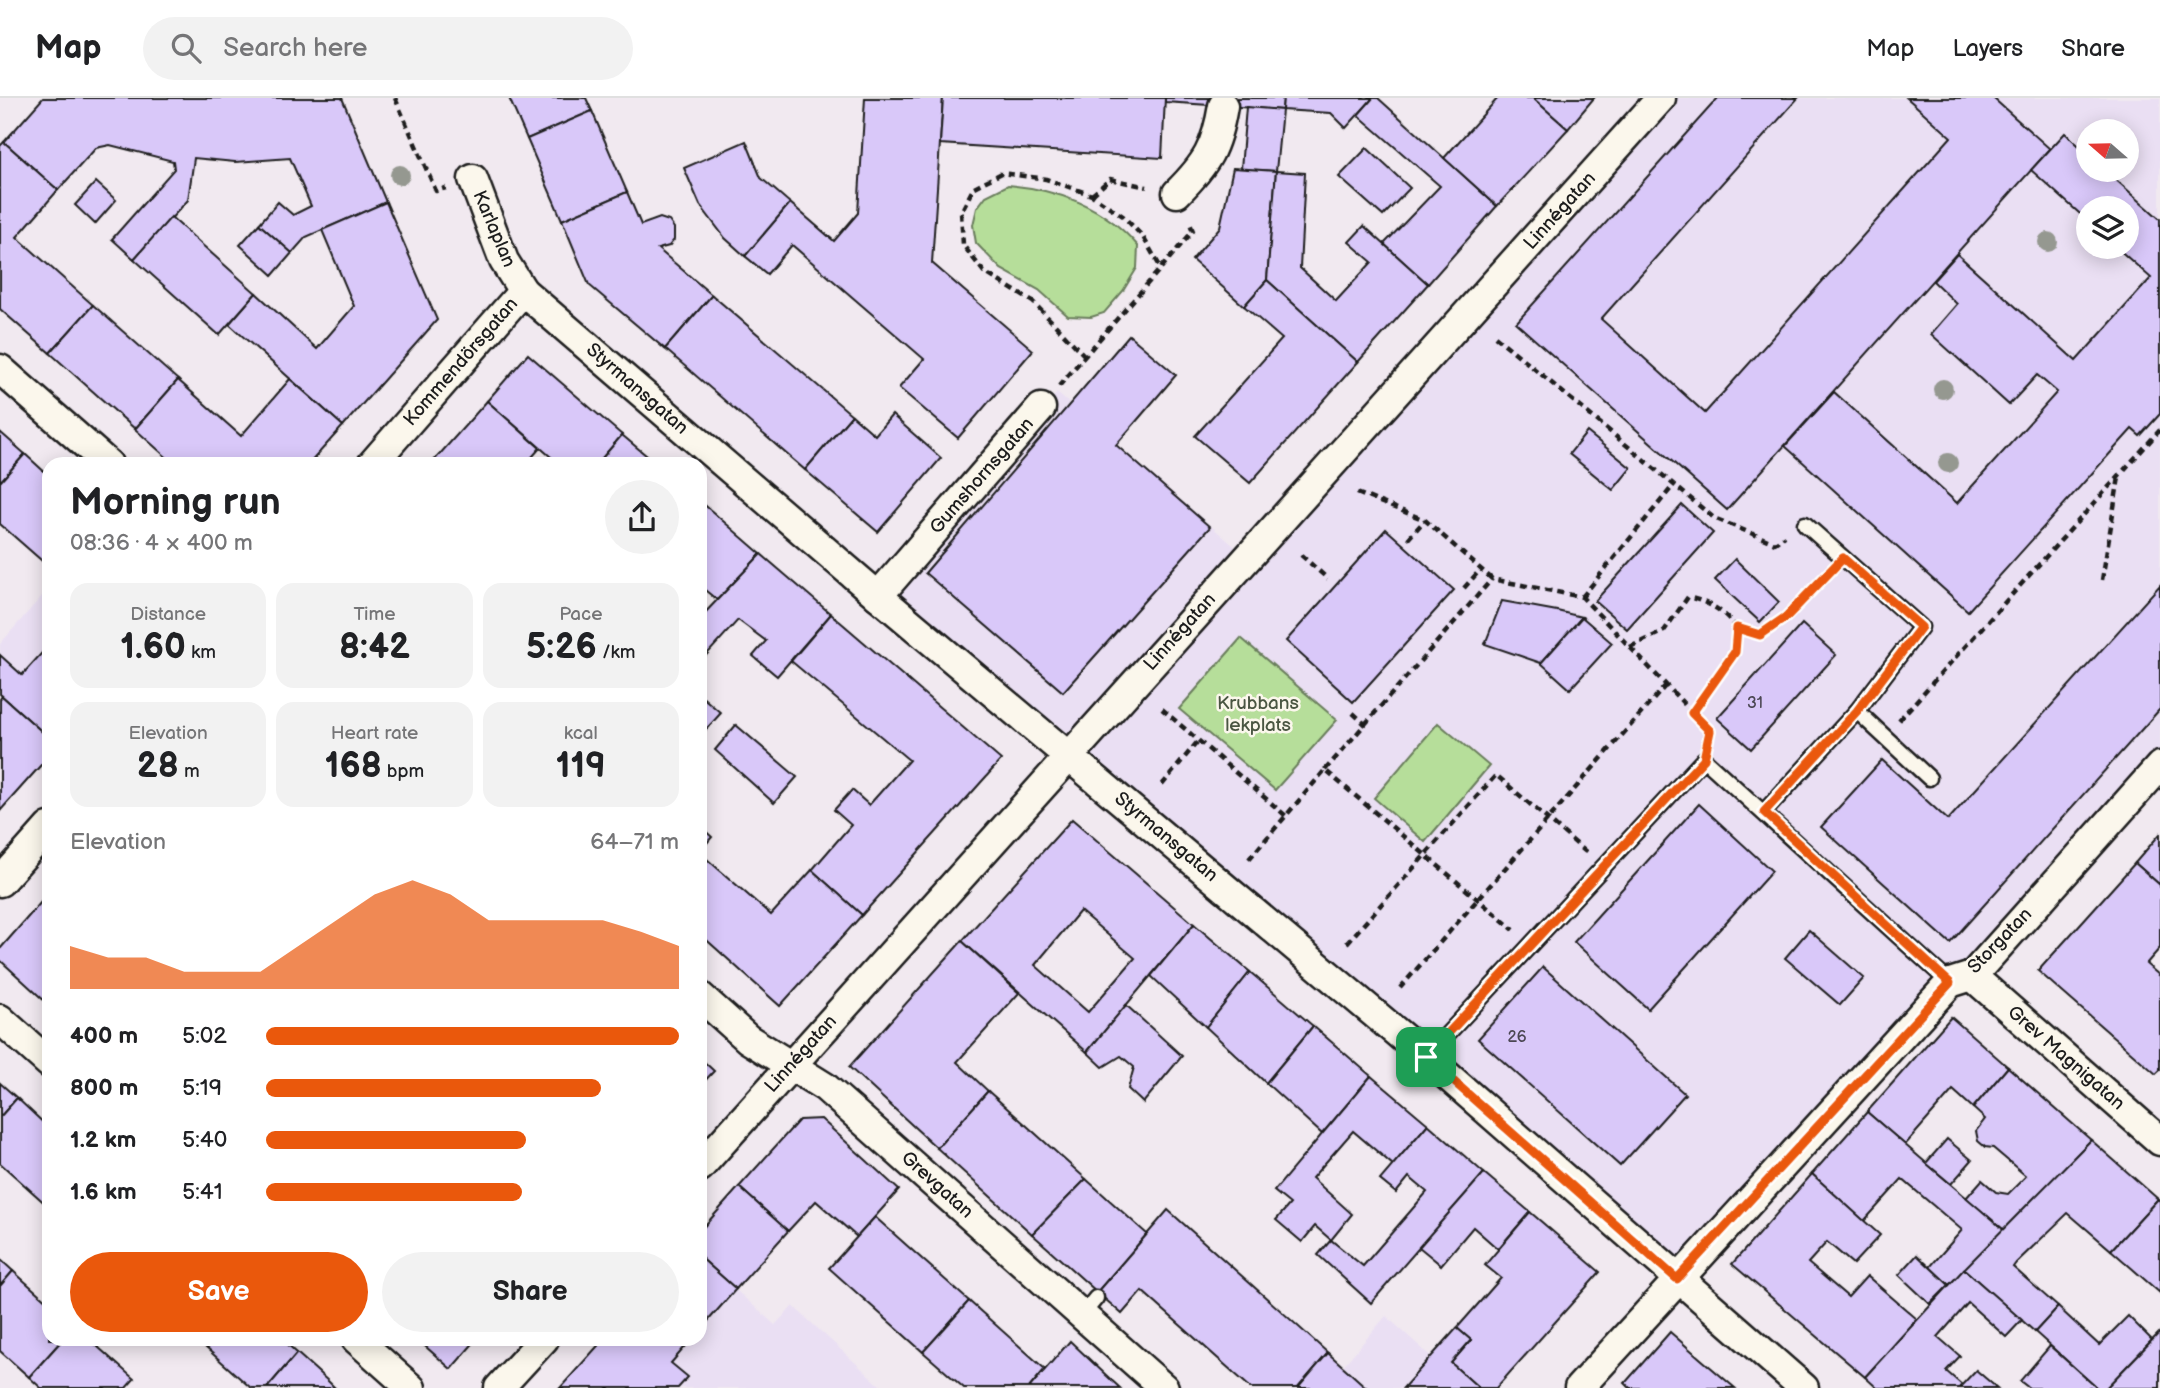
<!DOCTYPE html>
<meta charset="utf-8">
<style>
body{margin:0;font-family:"Balsamiq Sans",sans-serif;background:#f2f2f2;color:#202124;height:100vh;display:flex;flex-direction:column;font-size:26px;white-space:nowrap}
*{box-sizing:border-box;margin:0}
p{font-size:23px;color:#757577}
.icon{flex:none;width:38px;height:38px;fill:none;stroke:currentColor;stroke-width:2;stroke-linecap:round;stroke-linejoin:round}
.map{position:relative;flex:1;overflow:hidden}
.side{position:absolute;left:42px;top:359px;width:665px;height:889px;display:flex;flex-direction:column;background:#fff;border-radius:21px;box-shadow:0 4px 18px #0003}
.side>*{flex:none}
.needle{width:46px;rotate:290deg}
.controls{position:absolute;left:2076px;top:21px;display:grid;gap:14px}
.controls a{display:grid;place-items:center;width:63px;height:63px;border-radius:50%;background:#fff;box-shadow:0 4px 18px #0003;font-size:35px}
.pin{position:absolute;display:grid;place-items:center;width:60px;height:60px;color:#fff;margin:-30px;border-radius:14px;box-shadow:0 4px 10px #0006}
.round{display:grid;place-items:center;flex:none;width:74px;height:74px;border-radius:37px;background:#f2f2f2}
.head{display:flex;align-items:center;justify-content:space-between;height:119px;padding:0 28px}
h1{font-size:38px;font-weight:800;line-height:52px}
.metrics{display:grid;grid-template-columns:repeat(3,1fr);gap:10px;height:119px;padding:7px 28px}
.metrics div{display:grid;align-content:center;border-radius:18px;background:#f2f2f2;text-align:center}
.metrics b{font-size:35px;font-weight:800}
.metrics small{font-size:19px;font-weight:400}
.metrics p{font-size:19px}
.chart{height:196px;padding:14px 28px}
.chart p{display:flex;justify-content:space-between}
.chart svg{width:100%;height:126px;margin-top:7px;fill:#ea580c;opacity:.7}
.button{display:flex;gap:14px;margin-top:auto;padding:14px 28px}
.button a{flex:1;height:80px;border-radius:42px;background:#ea580c;color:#fff;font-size:28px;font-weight:800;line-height:80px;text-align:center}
.button a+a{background:#f2f2f2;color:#202124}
ul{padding:0 28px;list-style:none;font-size:23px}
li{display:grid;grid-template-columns:112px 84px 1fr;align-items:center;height:52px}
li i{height:18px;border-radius:9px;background:#ea580c}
header{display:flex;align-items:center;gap:42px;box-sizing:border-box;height:98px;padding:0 35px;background:#fff;border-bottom:2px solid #e0e0e0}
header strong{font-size:33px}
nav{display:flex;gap:38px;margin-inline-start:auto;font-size:24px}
.search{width:490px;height:63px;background:#f2f2f2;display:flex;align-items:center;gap:18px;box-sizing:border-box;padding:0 24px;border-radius:38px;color:#757577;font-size:26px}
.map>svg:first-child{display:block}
</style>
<header>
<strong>Map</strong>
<div class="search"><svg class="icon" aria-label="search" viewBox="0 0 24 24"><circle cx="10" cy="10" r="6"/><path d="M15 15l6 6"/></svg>Search here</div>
<nav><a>Map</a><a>Layers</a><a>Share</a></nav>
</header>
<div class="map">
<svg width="2160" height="1290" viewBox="0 0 2160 1290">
<rect width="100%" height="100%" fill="#f1e9f0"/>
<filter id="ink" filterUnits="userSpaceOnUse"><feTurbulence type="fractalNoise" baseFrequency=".0143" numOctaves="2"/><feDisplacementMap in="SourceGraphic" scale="14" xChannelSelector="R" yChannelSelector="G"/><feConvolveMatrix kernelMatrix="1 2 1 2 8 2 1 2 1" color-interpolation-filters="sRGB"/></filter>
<g filter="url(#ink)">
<g fill="#eadff3" fill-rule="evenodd">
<path d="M1655 0H2160V655L1687 1181 885 495 1057 295 1248 460ZM2088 33H2126V72H2088ZM2088 110H2126V149H2088Z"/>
<polygon points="49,490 49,664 0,621 0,546"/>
<polygon points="700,1160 775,1227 793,1208 883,1290 560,1290 604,1241 700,1241"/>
<polygon points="1386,1218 1466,1290 1324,1290"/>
</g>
<g fill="#b6de9a" stroke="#697d5b" stroke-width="2">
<path d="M1008 87C1059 92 1104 108 1138 148L1137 170 1123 193 1104 215 1091 219 1068 218 1039 192 1001 171 976 145 973 127 977 110 986 98Z"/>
<polygon points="1241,540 1337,622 1275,692 1179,611"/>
<polygon points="1438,625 1489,668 1425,744 1374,700"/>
</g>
<g fill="#d9c8f9" stroke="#1c1c1c" stroke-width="2" fill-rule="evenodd">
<polygon points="43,0 342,0 386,104 306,139 292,155 259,126 278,104 293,117 311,108 290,60 235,64 194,60 188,102 134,161 112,141 174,71 173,63 110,47 96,50 58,92 4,44"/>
<polygon points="509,0 586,0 592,13 527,41"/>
<polygon points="865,0 943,0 932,165 1033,252 958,340 899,290 924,261 792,147 767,176 745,158 790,105 834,143 858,115"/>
<polygon points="943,0 1165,0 1162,60 940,46"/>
<polygon points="1165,0 1283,0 1282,12 1165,4"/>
<polygon points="1283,0 1373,0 1346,30 1331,15 1282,12"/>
<polygon points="1373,0 1378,0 1497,108 1428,186 1384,146 1440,88 1358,17"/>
<polygon points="1498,0 1533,0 1568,31 1497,108 1444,60"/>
<polygon points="1533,0 1594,0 1568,31"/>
<polygon points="1718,0 1798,0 1601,221 1705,315 1951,39 1907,0 1993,0 2050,51 1727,412 1516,225"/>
<polygon points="1246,9 1282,12 1276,73 1241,71"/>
<polygon points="592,13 627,94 562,122 527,41"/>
<polygon points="2065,35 2088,56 2088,72 2105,72 2160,121 2160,316 2140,338 2132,331 1968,513 1785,348 1834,294 1957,405 2057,294 2037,277 2009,307 1931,236 1957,206 1933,183 1957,156 2076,263 2151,180 2116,149 2126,149 2126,110 2088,110 2088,123 2031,72"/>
<polygon points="746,43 761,80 790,105 745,158 725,140 700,107 684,70"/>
<polygon points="4,44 58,92 17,139 93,207 50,255 0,211 0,48"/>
<polygon points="1367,50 1410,90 1383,118 1339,79"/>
<polygon points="1233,70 1276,73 1267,182 1244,208 1192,162 1220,129"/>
<polygon points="1276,73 1305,75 1300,170 1336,203 1372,164 1349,144 1364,128 1428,186 1358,264 1267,182"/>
<polygon points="96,84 116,102 95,126 75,107"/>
<polygon points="627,94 641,127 660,120 669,123 674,130 674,142 669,148 658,151 712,197 665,251 589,187 562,122"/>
<polygon points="386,104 437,222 343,328 229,226 256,195 317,251 354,208 322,132"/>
<polygon points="171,119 256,195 219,237 134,161"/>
<polygon points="259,126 292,155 273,177 240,147"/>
<polygon points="1267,182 1358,264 1250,385 1195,338 1282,241 1244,208"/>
<polygon points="712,197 852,317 805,372 665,251"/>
<polygon points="93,207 178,282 135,331 50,255"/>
<polygon points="1129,237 1176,277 1116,347 1210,429 1063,594 925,475"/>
<polygon points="528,256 622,337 597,366 559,366 487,303"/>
<polygon points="290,281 343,328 309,366 174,366 135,331 178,282 241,338"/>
<polygon points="487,303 540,350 526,366 431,366"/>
<polygon points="852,317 875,337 892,317 941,360 878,434 805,372"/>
<polygon points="0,334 25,356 0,384"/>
<polygon points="1587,334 1631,370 1613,392 1569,356"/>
<polygon points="622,337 653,363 656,366 597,366"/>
<polygon points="25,356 49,378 49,469 0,426 0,384"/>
<polygon points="700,403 761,456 717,502 700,488"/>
<polygon points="1682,407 1713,435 1627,531 1595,503"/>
<polygon points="1386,431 1454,492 1353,604 1286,543"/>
<polygon points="761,456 831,516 777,578 753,558 766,543 738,522 700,564 700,520"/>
<polygon points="1735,461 1779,504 1760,524 1715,482"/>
<polygon points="2160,487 2160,611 1950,845 1821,729 1882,662 1948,722"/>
<polygon points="1502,503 1557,513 1582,519 1541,565 1485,546"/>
<polygon points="831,516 1001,662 862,817 812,772 851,727 834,712 852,692 869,707 909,662 791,563"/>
<polygon points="1582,519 1612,545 1570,591 1541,565"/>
<polygon points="1802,526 1836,557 1751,651 1717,620"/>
<polygon points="49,547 49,640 0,596 0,557 22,577"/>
<polygon points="700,597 721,615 700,638"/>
<polygon points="2,598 49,640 49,658 0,713 0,601"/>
<polygon points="736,627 797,679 774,705 715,652"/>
<polygon points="1699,706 1772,773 1648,911 1574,844"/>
<path d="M1072 721 1194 826 1087 954 962 843ZM1080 813 1135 860 1088 914 1035 867Z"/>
<polygon points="700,728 712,739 700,753"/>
<polygon points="2160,736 2160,787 2135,765"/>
<polygon points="700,755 771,817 812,772 862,817 780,908 700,836"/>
<polygon points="2135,765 2160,787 2160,850 2146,866 2160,878 2160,972 2156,976 2038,873"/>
<polygon points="49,795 49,907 0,862 0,851"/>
<polygon points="1194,826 1250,874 1206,929 1151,878"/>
<polygon points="1809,832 1864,880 1840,907 1785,860"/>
<polygon points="962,843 1019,895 957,964 988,993 937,1050 849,969"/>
<polygon points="1543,869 1685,996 1620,1068 1478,941"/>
<polygon points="1250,874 1313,928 1266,985 1206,929"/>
<polygon points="1126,907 1182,958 1143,1005 1128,991 1134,969 1121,958 1103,969 1087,954"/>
<polygon points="1951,919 2008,969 1973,1010 1953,992 1905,1047 1867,1014"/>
<polygon points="1313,928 1371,978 1322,1036 1266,985"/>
<polygon points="700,960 714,973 700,988"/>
<polygon points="2008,969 2091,1042 2004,1132 1966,1100 1982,1082 1996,1094 2008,1096 2026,1078 1993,1050 1985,1049 1978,1043 1976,1033 1985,1021 1973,1010"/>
<polygon points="1371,978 1428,1026 1393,1067 1353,1033 1312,1080 1352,1116 1331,1142 1315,1128 1302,1144 1276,1122 1290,1106 1274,1093"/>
<polygon points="0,985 17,1000 0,1019"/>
<polygon points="988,993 1086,1081 1032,1136 937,1050"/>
<polygon points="17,1000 49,1030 49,1109 0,1065 0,1019"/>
<polygon points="1867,1014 2004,1132 1949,1187 1930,1169 1962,1132 1902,1081 1864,1123 1812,1076"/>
<polygon points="821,1021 899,1092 857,1139 816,1103 788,1133 739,1089 799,1022"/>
<polygon points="1428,1026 1484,1075 1371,1205 1318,1157 1331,1142 1363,1168 1427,1094 1409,1079 1396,1095 1380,1082"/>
<polygon points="1947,1041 1972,1062 1951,1086 1926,1065"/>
<polygon points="2091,1042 2158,1101 2111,1152 2068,1115 2016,1165 2013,1169 2058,1209 2035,1234 1964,1171"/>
<polygon points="1484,1075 1530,1114 1498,1151 1473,1129 1441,1167 1419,1149"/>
<polygon points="1812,1076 1880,1137 1853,1166 1827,1144 1808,1165 1848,1199 1867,1178 1917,1221 1865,1279 1732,1166"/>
<polygon points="1086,1081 1147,1136 1097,1194 1032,1136"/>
<polygon points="739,1089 788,1133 736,1191 700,1159 700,1133"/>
<polygon points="2158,1101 2160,1103 2160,1195 2111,1152"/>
<polygon points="1168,1112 1328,1255 1298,1290 1251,1290 1142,1193 1122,1216 1097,1194"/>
<polygon points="1530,1114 1600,1174 1496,1290 1479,1290 1451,1265 1471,1242 1457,1230 1501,1180 1485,1167"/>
<polygon points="875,1119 969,1203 923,1254 829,1170"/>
<polygon points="1917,1157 1949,1187 1930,1206 1899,1177"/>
<polygon points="700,1159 736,1191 700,1232"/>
<polygon points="0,1161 13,1173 0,1188"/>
<polygon points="1964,1171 2022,1222 2006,1239 1968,1205 1938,1239 1960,1258 1946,1273 1962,1287 1959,1290 1877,1290 1865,1279"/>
<polygon points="13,1173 49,1205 49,1241 63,1241 29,1279 0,1253 0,1188"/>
<polygon points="969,1203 1045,1271 1029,1290 964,1290 923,1254"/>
<polygon points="2058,1209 2099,1247 2128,1218 2152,1242 2106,1290 2097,1290 2035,1234"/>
<polygon points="1457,1230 1471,1242 1451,1265 1479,1290 1403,1290"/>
<polygon points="1670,1234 1701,1261 1735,1290 1630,1290 1625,1285"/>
<polygon points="2160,1234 2160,1290 2106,1290"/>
<polygon points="63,1241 89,1241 134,1281 126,1290 41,1290 29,1279"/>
<polygon points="196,1241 282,1241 297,1255 267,1290 251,1290"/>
<polygon points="417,1241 477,1241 451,1271"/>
<polygon points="604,1241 692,1241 671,1265 688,1279 678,1290 560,1290"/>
<polygon points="1070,1243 1107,1278 1120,1290 1029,1290"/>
<polygon points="2050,1248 2097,1290 2029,1290 2020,1283"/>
<polygon points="297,1255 329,1284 335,1290 267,1290"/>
<polygon points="1328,1255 1367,1290 1298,1290"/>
<polygon points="1976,1272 1997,1290 1959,1290"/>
</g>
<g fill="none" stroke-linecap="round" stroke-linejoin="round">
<defs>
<g id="service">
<polyline points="1857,613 1929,680"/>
<polyline points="1764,714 1857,613 1921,529 1805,426"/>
<polyline points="1426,959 1704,661 1950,885"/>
<polyline points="1082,1217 1096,1200"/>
</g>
<g id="minor">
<polyline points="473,81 504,163 523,193 878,498 1426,959 1804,1290"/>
<path d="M1177 95C1207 65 1216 50 1223 8"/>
<polyline points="0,271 108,366"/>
<polyline points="372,366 523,193"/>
<polyline points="878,498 1041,310"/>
<polyline points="0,784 49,729"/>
<polyline points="1972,878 2160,1043"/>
<polyline points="700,898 748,941 825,989 1164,1290"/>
<polyline points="0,921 49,965"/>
<polyline points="700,1069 1661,0"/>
<polyline points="356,1241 411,1290"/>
<polyline points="499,1290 544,1241"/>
<polyline points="1579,1290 1950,885 1972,878 2160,668"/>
</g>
</defs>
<use href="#service" stroke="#1c1c1c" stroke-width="19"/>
<use href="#minor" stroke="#1c1c1c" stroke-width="33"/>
<g stroke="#1c1c1c" stroke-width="4.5" stroke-dasharray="7 5" stroke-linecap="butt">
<polyline points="395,0 436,93 446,90"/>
<polyline points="1092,97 1110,81 1147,89"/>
<polyline points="1495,238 1714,420 1775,445 1785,438"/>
<polyline points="1085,258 1033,204 984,174 963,147 961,114 974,89 1002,75 1046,81 1092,97 1123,118 1143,139 1161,170"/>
<polyline points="1059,288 1193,133 1189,123"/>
<polyline points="1357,395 1425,422 1492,481 1582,499 1710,633 1708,641"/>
<polyline points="1408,441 1425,422"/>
<polyline points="1301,457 1328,481"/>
<polyline points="2102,482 2119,379"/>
<polyline points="1464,490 1481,471"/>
<polyline points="1582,499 1673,388"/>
<polyline points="1737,530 1760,537 1786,519 1828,475"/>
<path d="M1630 549 1664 533 1688 499C1710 505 1723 512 1737 530L1735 554 1724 573 1692 615"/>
<polyline points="1162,611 1286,718"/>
<polyline points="1353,615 1366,627"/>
<polyline points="1899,622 2160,332"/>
<polyline points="1325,672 1492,481"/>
<polyline points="1162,687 1199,642"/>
<polyline points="1249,761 1325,672 1514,832"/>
<polyline points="1347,845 1496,677 1586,754"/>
<polyline points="1400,890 1666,587"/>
</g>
<use href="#service" stroke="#fbf7ec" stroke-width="14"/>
<use href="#minor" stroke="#fbf7ec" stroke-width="28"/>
</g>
<g fill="#959890">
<circle cx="400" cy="77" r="10"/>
<circle cx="2048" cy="144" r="10"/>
<circle cx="1943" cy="291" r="10"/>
<circle cx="1948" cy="365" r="10"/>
</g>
</g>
<g fill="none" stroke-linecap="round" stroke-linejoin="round" filter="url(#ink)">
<defs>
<polygon id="route" points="1843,460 1921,529 1857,613 1764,714 1950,885 1677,1181 1426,959 1704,661 1710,633 1692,615 1735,554 1737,530 1760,537 1786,519"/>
</defs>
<use href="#route" stroke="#fff" stroke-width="14"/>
<use href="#route" stroke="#ea580c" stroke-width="9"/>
</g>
<g text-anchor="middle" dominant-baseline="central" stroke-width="5" stroke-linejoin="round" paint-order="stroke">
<g font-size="16" fill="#4b4753">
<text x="1755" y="605">31</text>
<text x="1517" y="939">26</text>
</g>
<g font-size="19" fill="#1c1c1c" stroke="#fbf7ec">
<text transform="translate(1560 113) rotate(-48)">Linnégatan</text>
<text transform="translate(494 131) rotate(67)">Karlaplan</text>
<text transform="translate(461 264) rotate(-49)">Kommendörsgatan</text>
<text transform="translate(637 291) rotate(41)">Styrmansgatan</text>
<text transform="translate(982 378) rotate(-49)">Gumshornsgatan</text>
<text transform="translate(1180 534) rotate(-48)">Linnégatan</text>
<text transform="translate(1166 739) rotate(40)">Styrmansgatan</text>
<text transform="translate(2000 843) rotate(-46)">Storgatan</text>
<text transform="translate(801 956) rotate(-48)">Linnégatan</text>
<text transform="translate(2066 960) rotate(41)">Grev Magnigatan</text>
<text transform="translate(937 1087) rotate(42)">Grevgatan</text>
</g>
<g font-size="19" fill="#4a5642" stroke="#fbf7ec">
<text x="1258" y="605">Krubbans<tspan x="1258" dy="22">lekplats</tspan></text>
</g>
</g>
</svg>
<div class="controls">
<a><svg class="needle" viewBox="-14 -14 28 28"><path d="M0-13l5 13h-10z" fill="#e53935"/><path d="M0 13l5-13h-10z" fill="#757577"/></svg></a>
<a><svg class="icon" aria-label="layers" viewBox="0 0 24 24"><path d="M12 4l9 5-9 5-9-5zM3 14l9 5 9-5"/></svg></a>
</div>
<div class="pin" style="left:1426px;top:959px;background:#1e9e55"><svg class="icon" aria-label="arrive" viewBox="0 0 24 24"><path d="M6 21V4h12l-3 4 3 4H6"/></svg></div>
<section class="side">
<div class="head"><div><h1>Morning run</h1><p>08:36 · 4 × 400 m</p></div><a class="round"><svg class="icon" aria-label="share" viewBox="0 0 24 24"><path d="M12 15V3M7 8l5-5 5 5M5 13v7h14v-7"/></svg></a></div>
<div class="metrics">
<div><p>Distance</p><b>1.60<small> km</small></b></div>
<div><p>Time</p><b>8:42</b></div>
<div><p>Pace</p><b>5:26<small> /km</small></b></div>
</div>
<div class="metrics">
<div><p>Elevation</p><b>28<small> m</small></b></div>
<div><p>Heart rate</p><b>168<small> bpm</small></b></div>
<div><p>kcal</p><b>119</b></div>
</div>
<div class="chart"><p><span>Elevation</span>64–71 m</p>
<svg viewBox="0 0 160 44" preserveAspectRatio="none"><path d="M0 44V29L10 33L20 33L30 38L40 38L50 38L60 29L70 20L80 11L90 6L100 11L110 20L120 20L130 20L140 20L150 24L160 29V44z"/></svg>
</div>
<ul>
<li><b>400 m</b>5:02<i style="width:100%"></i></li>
<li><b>800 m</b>5:19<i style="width:81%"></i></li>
<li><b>1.2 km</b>5:40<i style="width:63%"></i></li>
<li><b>1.6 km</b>5:41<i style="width:62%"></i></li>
</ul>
<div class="button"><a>Save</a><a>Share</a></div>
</section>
</div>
